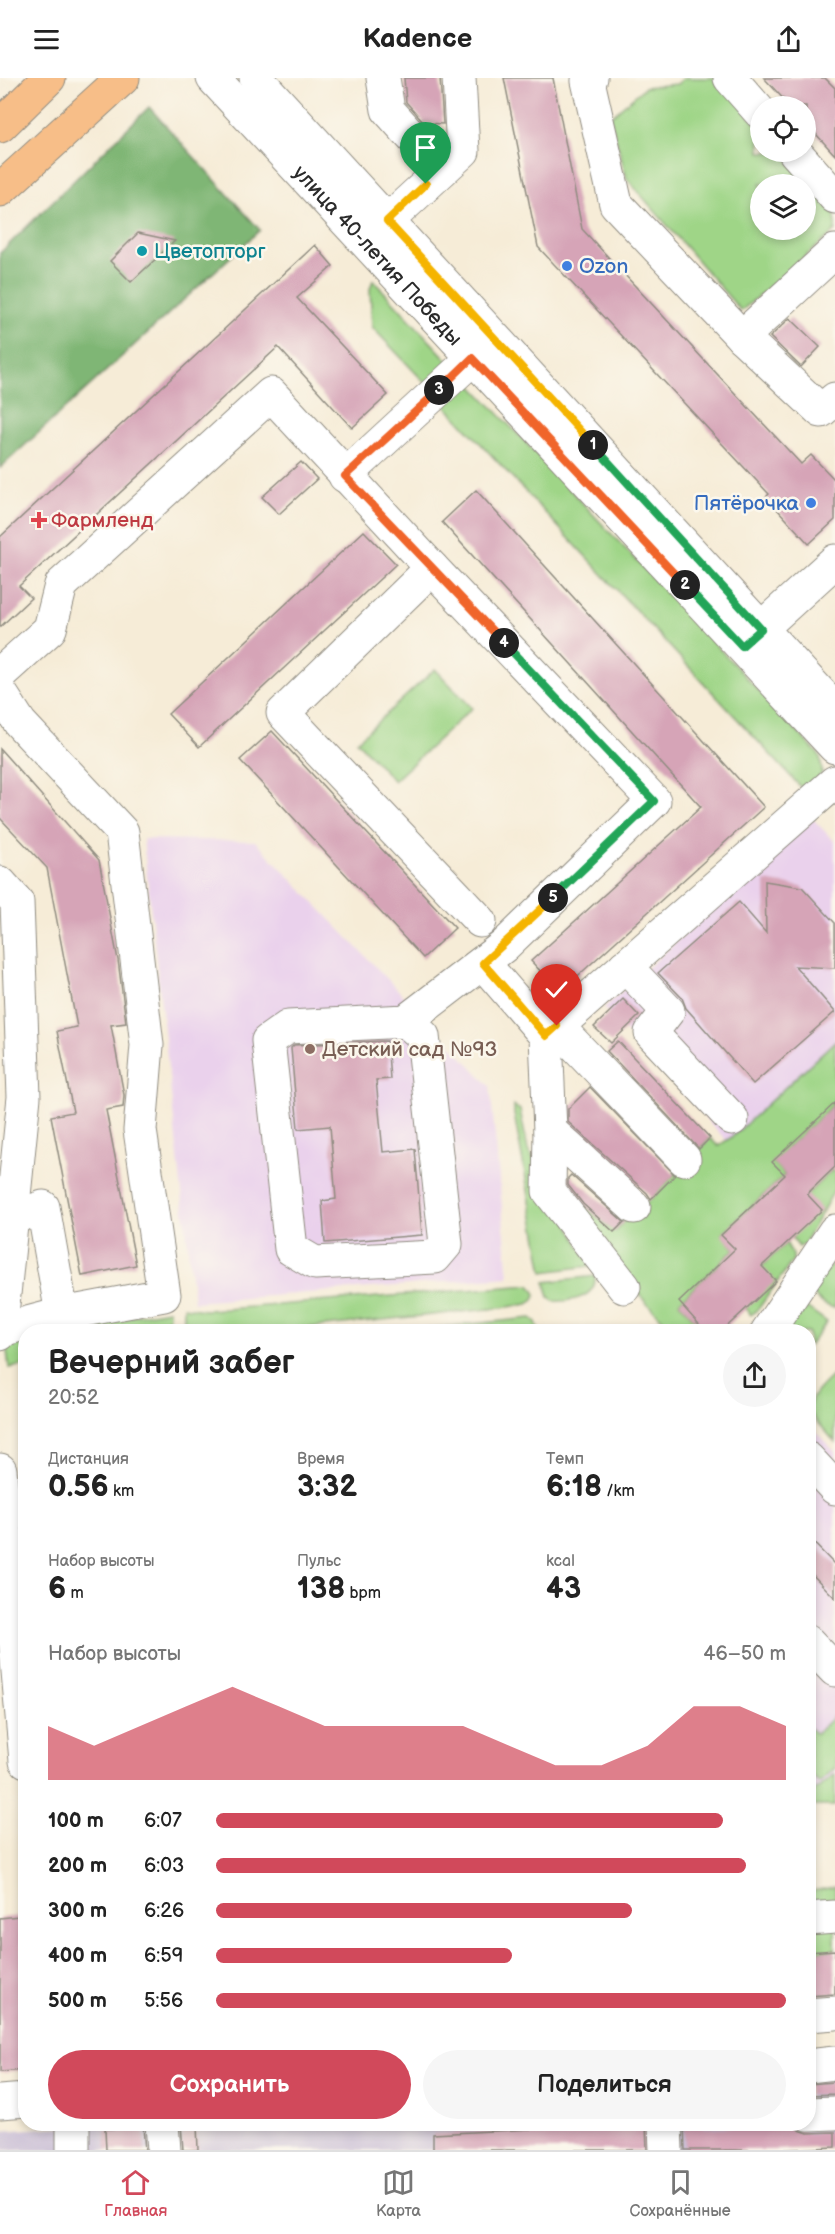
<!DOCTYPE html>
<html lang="ru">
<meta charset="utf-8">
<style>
body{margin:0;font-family:"Balsamiq Sans",sans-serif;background:#f6f6f6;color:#222;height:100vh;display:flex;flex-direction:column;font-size:22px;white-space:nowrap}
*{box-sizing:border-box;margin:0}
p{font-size:20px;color:#767676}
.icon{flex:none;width:33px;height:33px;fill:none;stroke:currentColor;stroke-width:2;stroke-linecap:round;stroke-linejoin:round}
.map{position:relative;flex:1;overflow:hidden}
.sheet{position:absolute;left:18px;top:1246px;width:798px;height:807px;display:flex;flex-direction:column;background:#fff;border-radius:24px;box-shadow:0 3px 9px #0003}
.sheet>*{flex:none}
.controls{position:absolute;left:750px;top:18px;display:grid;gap:12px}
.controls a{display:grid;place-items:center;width:66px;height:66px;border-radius:50%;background:#fff;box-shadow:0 3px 9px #0003;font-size:30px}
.pin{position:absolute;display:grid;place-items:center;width:51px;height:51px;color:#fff;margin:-62px -26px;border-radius:50% 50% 50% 0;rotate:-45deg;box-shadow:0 0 6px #0007}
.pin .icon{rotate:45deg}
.km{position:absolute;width:30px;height:30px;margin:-15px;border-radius:50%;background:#222;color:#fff;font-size:16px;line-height:30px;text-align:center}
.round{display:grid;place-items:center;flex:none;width:63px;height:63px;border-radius:32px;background:#f6f6f6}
.summary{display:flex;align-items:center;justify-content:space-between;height:102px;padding:0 30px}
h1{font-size:33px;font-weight:700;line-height:45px}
.stats{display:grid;grid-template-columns:repeat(3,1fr);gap:9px;height:102px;padding:6px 30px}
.stats div{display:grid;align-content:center}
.stats b{font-size:30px;font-weight:700}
.stats small{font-size:16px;font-weight:400}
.stats p{font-size:16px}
.chart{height:168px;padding:12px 30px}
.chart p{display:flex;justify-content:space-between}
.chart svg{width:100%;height:108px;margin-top:6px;fill:#d1495b;opacity:.7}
.primary-button{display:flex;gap:12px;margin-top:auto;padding:12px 30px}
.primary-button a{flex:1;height:69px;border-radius:36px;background:#d1495b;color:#fff;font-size:24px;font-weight:700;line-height:69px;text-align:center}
.primary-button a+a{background:#f6f6f6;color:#222}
ul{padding:0 30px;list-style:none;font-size:20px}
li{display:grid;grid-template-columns:96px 72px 1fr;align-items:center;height:45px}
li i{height:15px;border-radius:8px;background:#d1495b}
header{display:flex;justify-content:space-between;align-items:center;height:78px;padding:0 30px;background:#fff;font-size:27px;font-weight:700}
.tabs{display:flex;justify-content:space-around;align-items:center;height:84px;border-top:2px solid #e0e0e0;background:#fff;font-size:16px;color:#767676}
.tabs a{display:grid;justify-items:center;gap:3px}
.tabs .active{color:#d1495b}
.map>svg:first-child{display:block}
</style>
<header><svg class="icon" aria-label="menu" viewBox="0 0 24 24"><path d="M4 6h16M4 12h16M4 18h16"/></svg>Kadence<svg class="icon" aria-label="share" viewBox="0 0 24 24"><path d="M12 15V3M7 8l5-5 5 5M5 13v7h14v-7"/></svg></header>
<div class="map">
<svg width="835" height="2072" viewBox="0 0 835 2072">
<rect width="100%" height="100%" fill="#fbf7ec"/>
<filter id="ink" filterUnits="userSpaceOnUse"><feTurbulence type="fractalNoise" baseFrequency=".0167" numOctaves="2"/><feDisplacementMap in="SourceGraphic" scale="12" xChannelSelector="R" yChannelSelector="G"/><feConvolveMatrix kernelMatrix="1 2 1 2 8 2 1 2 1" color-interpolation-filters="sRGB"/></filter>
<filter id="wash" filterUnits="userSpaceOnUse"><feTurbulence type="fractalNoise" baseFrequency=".008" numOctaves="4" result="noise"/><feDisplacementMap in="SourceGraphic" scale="24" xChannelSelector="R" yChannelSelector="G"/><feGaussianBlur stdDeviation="1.35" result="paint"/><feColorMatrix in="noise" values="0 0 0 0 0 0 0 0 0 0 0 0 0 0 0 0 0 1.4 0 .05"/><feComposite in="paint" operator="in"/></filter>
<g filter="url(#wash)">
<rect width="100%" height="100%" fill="#f6ecd7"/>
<g fill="#ead1ec">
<polygon points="812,740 835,764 835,984 737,1074 604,930"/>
<polygon points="143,761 255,763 490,1008 509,1199 194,1224"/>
<polygon points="808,1346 835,1374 835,1717 808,1721"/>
</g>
<polygon fill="#cabfd6" points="835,1999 835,2069 757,2072 0,2072 0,2053 103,2046 808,2046 809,2001"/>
<g fill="#9fd587" stroke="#658059" stroke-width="1.5" fill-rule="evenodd">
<path d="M684 0H717L760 50V74H781L835 137V153L741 233 627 101 610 39 645 9 677 6ZM760 106H806V152H760Z"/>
<polygon points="373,202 454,289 430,310 372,249 370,211"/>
<polygon points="465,300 820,678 822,694 809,718 441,323"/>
<polygon points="435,591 472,630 394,703 357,663"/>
<polygon points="835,963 835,1025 773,1084 785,1097 722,1156 735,1171 679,1224 706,1254 674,1254 643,1221 572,1134 576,1120 615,1154 629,1137 646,1126 710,1060 718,1068 732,1059"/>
<polygon points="514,1028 520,1032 528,1072 538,1088 590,1188 543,1194 514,1036"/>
<polygon points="832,1092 835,1095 835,1111 804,1166 799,1169 792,1160 807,1116"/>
<polygon points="786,1165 793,1177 793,1182 759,1230 751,1237 746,1230 762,1188"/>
<path d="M835 1182V1230C823 1227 815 1222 811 1210Z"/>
<path d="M595 1198C597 1220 570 1224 553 1223L549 1219 545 1204Z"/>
<polygon points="530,1207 536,1216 534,1222 528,1226 500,1230 265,1254 184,1254 184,1229 205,1232 226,1231"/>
<polygon points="802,1226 827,1244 809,1268 808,1254 781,1254"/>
<polygon points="169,1232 168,1254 42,1254"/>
<polygon points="531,1240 536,1244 539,1254 391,1254"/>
<polygon points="19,1255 23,1271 25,1271 25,1287 9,1290 6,1265"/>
<path d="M835 1295V1364L809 1334C808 1318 824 1306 835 1295Z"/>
<polygon points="835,1637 835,1690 819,1705 809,1694 809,1649 816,1656"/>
<polygon points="835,1696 835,1728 809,1728 809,1718"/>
<polygon points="808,1773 812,1813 835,1809 835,1827 809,1829"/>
<polygon points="835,1845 835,1872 809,1874 808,1847"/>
</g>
<polygon fill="#7fb674" stroke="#557050" stroke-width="1.5" points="149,29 260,152 0,390 0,175"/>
<g id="blocks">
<g fill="#d6a4b7">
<polygon points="404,0 440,0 443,46 425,45 406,24"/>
<polygon points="504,0 553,0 582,151 801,386 811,377 835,402 835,442 809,466 766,419 769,416 538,169"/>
<polygon points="764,0 825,0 835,10 835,77 806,45 806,28 790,28"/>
<polygon points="138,155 175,163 131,204 110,183"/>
<polygon points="315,167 333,188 297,220 388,317 352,350 278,269 19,508 31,520 0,549 0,459"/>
<polygon points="790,240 820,269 801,289 770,259"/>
<polygon points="301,384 317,401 279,436 262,419"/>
<polygon points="476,412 764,729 560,914 531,883 701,729 442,444"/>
<polygon points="364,453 396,486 199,669 168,636"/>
<polygon points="272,653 455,850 423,880 240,682"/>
<polygon points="0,671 99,782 118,882 126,945 111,947 124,1017 123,1029 106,1032 136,1187 82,1198 51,1038 73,1034 57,953 77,949 47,790 0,740"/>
<polygon points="765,803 802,809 835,845 835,890 795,888 835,934 753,1006 686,930 682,920 658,895 739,824 766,855"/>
<polygon points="623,921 639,938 611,965 594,949"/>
<polygon points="387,963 390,1001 376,1002 383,1074 415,1071 422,1157 325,1165 322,1123 336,1121 330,1048 298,1051 291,970 294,967"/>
<polygon points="618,963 710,1060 699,1071 607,973"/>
<polygon points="590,1009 675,1097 651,1121 647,1115 568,1044 568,1031"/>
<polygon points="835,1025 835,1089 807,1116 822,1132 762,1188 776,1203 721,1254 706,1254 679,1224 735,1171 721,1157 785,1097 772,1084"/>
<polygon points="571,1097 624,1144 614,1154 583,1126 568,1107 568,1100"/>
<polygon points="808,1459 835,1487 835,1520 808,1492"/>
<polygon points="19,1838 26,1915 26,1992 0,1994 0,1840"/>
<polygon points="835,1872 835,1916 808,1918 808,1874"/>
<polygon points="835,2004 835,2016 808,2017 808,2006"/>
<polygon points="181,2046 197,2046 198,2072 183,2072"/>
<polygon points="627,2046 646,2046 647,2072 433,2072 433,2056"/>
<polygon points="684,2046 702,2046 702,2050 792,2046 799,2052 808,2055 835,2054 835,2069 776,2072 685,2072"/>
<polygon points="143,2049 145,2072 106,2072 105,2051"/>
</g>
</g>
</g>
<g filter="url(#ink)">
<use href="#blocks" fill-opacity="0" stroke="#908c81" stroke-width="1.5"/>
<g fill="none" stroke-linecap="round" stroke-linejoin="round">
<defs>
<g id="minor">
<path id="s1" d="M213 0 835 669"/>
<polyline points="256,0 835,631"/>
<polyline points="383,0 388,32 442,92"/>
<polyline points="591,0 588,3 616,126 742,259 821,333 835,321"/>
<polyline points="730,0 760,34"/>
<polyline points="795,74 835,119"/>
<polyline points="387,143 463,73 459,0"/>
<polyline points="742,259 835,173"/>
<polyline points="345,398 473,280"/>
<polyline points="432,490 283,635 480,843"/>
<polyline points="745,565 835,483"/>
<polyline points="0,596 50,551 61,507 271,316 432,490 654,723 504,868 406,943 288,949 268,963 291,1171 315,1185 435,1179 446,1166 423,958 406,943"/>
<polyline points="0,614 20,645 122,754 147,967 140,1052 164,1217 62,1236 1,1252"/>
<polyline points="0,805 17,824 24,1019 0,1256"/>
<polyline points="483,885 546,958 835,704"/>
<polyline points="625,888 668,933 651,955 732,1041"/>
<polyline points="557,948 684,1081"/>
<polyline points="546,958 550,1053 549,1113 624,1209"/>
<polyline points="550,1053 634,1129"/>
<polyline points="12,1140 43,1129 62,1236"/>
<polyline points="767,1254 835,1153"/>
<polyline points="808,1381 835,1410"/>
<polyline points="0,1392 26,1683"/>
<polyline points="808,1564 835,1592"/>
<polyline points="808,1841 835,1839"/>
<polyline points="808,1937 835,1935"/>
<polyline points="808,1988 835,1985"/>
<polyline points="0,2024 26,2022"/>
<polyline points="808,2036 835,2035"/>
<polyline points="162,2046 164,2072"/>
<polyline points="665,2046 666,2072"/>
<polyline points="73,2072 73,2046"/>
</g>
<g id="major">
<polyline points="0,48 49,0"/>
<polyline points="0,112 123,0"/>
</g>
</defs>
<use href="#minor" stroke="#908c81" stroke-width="35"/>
<use href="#major" stroke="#908c81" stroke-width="35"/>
<use href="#minor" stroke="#fff" stroke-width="33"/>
<use href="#major" stroke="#f7be88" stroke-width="33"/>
</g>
</g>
<g fill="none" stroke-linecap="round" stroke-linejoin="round" filter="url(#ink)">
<defs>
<polyline id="split-1" points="426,106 387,143 593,367"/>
<polyline id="split-2" points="593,367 761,551 742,568 685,507"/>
<polyline id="split-3" points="439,312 472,280 685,507"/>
<polyline id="split-4" points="439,312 345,398 504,565"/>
<polyline id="split-5" points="504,565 654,723 553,820"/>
<polyline id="split-6" points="553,820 483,885 546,958 557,948"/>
</defs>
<use href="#split-1" stroke="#fff" stroke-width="12"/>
<use href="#split-2" stroke="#fff" stroke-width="12"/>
<use href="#split-3" stroke="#fff" stroke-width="12"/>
<use href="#split-4" stroke="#fff" stroke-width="12"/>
<use href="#split-5" stroke="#fff" stroke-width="12"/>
<use href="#split-6" stroke="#fff" stroke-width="12"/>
<use href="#split-1" stroke="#f5b400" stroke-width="8"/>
<use href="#split-2" stroke="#22a559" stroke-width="8"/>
<use href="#split-3" stroke="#f0652b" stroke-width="8"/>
<use href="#split-4" stroke="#f0652b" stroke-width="8"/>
<use href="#split-5" stroke="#22a559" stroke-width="8"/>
<use href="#split-6" stroke="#f5b400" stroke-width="8"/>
</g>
<circle fill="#0f9aa8" stroke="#fbf7ec" stroke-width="2" cx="142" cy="173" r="6"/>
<g fill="#3f7fe0" stroke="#fbf7ec" stroke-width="2">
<circle cx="567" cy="188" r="6"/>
<circle cx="811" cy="425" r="6"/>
</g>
<path fill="#e0444e" stroke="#fbf7ec" stroke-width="2" d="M36 433h6v6h6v6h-6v6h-6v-6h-6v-6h6z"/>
<circle fill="#8d6e63" stroke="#fbf7ec" stroke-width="2" cx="310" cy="971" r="6"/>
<g text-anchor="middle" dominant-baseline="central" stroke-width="5" stroke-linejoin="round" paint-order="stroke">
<g font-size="21" fill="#0d838f" stroke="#fbf7ec" text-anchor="start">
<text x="154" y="173">Цветопторг</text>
</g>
<g font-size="21" fill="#2b2b2b" stroke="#fbf7ec">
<text stroke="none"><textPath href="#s1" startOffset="242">улица 40-летия Победы</textPath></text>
</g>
<g font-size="21" fill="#366cbe" stroke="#fbf7ec" text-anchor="start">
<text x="579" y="188">Ozon</text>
<text x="799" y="425" text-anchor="end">Пятёрочка</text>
</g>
<g font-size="21" fill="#be3a42" stroke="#fbf7ec" text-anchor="start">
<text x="51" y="442">Фармленд</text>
</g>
<g font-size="21" fill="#785e54" stroke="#fbf7ec" text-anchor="start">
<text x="322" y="971">Детский сад №93</text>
</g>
</g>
</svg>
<div class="controls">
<a><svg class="icon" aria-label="locate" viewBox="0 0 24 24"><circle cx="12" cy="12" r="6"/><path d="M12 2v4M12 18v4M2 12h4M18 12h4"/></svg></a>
<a><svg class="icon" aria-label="layers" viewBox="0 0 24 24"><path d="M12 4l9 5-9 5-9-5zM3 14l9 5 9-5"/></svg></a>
</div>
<div class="pin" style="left:426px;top:106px;background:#1e9e55"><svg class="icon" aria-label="arrive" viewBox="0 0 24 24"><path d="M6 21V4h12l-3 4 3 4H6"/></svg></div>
<div class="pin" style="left:557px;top:948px;background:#d93025"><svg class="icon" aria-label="check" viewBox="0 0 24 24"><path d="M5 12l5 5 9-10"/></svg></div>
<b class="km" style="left:593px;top:367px">1</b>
<b class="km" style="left:685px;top:507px">2</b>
<b class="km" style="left:439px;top:312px">3</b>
<b class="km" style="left:504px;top:565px">4</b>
<b class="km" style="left:553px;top:820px">5</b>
<section class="sheet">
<div class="summary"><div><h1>Вечерний забег</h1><p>20:52</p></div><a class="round"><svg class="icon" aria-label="share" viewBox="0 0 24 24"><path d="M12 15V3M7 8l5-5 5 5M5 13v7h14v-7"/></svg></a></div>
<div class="stats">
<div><p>Дистанция</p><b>0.56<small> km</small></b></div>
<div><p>Время</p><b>3:32</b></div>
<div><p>Темп</p><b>6:18<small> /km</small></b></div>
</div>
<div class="stats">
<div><p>Набор высоты</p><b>6<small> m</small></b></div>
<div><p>Пульс</p><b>138<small> bpm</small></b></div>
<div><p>kcal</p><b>43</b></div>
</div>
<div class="chart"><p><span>Набор высоты</span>46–50 m</p>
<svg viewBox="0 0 160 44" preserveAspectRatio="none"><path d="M0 44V22L10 30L20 22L30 14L40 6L50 14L60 22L70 22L80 22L90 22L100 30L110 38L120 38L130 30L140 14L150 14L160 22V44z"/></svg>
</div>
<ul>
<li><b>100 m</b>6:07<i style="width:89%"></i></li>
<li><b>200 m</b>6:03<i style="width:93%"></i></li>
<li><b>300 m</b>6:26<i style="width:73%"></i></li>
<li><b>400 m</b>6:59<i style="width:52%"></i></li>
<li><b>500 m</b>5:56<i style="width:100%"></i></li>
</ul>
<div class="primary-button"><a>Сохранить</a><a>Поделиться</a></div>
</section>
</div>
<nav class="tabs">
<a class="active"><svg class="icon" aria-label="home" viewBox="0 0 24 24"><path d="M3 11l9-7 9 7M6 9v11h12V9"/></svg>Главная</a>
<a><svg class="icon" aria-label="map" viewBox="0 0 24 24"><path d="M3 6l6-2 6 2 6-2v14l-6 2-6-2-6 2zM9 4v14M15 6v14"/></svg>Карта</a>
<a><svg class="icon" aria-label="saved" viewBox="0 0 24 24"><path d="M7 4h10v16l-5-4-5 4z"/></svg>Сохранённые</a>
</nav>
